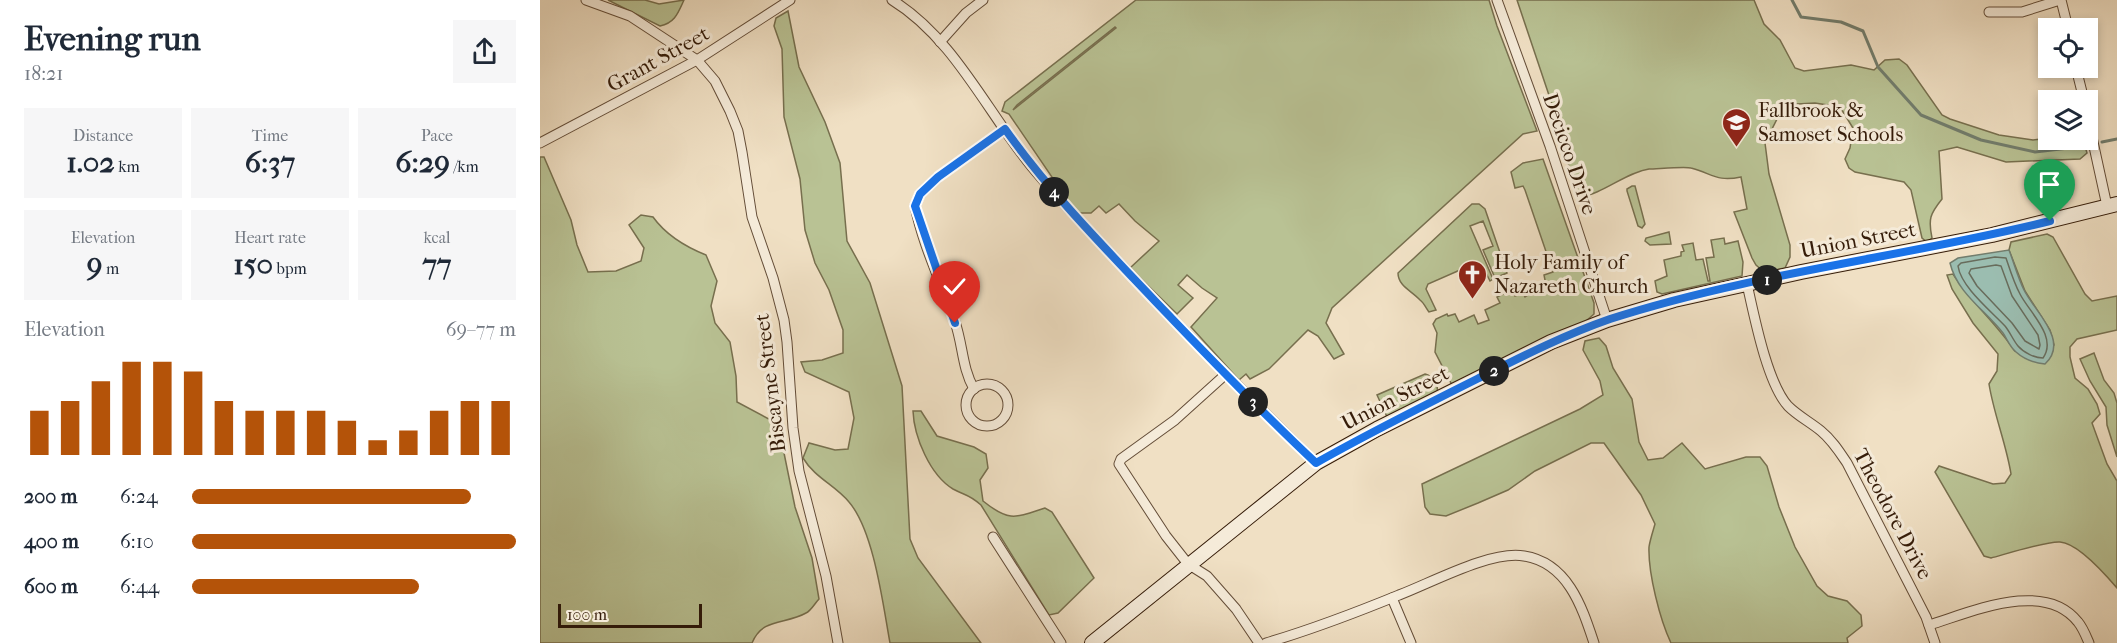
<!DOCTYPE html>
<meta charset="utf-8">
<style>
body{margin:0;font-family:"IM FELL French Canon",serif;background:#f6f6f7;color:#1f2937;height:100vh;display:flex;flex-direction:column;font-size:22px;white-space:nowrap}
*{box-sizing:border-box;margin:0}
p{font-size:20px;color:#747a83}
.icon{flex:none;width:33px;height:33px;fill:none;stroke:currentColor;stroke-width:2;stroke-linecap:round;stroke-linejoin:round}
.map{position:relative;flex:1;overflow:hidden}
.panel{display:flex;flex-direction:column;background:#fff;width:540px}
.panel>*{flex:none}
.controls{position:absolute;left:1498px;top:18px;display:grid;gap:12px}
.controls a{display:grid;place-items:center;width:60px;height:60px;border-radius:0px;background:#fff;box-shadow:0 3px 9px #0003;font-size:30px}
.scale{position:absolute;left:18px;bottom:15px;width:144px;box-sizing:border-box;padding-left:6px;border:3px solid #351c09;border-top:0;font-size:16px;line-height:21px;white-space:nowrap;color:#351c09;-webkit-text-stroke:4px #f5ebd9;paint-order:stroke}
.pin{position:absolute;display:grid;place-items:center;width:51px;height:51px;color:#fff;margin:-62px -26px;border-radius:50% 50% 50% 0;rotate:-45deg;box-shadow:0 0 6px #0007}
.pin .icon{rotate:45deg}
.km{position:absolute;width:30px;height:30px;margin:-15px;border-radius:50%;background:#222;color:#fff;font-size:16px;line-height:30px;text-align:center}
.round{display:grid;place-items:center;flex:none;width:63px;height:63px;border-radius:0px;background:#f6f6f7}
.headline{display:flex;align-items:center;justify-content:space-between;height:102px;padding:0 24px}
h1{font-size:33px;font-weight:700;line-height:45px}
.stats{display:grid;grid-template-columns:repeat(3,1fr);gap:9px;height:102px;padding:6px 24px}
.stats div{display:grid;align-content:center;border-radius:0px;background:#f6f6f7;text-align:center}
.stats b{font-size:30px;font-weight:700}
.stats small{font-size:16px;font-weight:400}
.stats p{font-size:16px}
.chart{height:168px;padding:12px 24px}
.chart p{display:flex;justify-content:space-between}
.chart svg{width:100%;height:108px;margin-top:6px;stroke:#b45309;stroke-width:6}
ul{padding:0 24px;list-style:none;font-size:20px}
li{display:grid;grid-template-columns:96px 72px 1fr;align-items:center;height:45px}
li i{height:15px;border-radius:8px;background:#b45309}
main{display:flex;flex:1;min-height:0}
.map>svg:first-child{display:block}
</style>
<main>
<section class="panel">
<div class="headline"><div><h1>Evening run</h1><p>18:21</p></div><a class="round"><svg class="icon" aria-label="share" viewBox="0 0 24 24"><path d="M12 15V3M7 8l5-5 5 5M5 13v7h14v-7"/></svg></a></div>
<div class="stats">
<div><p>Distance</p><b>1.02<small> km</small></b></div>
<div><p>Time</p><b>6:37</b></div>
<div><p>Pace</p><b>6:29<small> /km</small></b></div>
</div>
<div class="stats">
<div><p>Elevation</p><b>9<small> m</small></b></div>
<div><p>Heart rate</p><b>150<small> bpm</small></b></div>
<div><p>kcal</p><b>77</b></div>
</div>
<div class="chart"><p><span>Elevation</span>69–77 m</p>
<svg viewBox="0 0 160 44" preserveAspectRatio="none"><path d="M5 44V26M15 44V22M25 44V14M35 44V6M45 44V6M55 44V10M65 44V22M75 44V26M85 44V26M95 44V26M105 44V30M115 44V38M125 44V34M135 44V26M145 44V22M155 44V22"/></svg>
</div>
<ul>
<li><b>200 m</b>6:24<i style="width:86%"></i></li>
<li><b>400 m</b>6:10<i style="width:100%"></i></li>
<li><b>600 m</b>6:44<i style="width:70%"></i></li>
</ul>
</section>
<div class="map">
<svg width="1577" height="643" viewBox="0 0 1577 643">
<rect width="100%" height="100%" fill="#f0e0c4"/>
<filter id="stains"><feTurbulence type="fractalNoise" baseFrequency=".00333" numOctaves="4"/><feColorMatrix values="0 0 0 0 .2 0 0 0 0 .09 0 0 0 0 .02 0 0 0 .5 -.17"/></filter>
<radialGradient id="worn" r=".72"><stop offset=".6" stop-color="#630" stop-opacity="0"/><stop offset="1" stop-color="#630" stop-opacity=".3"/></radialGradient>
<g fill="#b9c294" stroke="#776f4e" stroke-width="1.5" fill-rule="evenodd">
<path d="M68 0H105L119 4 144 0C138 13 135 23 120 26Z"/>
<path d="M596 0H949L957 26 997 131 983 134 792 308 786 323 804 354 794 359 778 336 768 330 729 369 710 379 706 374 699 380 651 327 677 298 662 288 647 275 638 285 653 298 637 314 590 268 619 241 595 221 579 204 566 213 559 206 551 213H540L533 208 469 114 462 111 465 102ZM575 27 576 28 473 110 477 105Z"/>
<path d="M977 0H1214L1224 24 1240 40 1255 68 1264 71 1311 65 1334 70 1345 60 1359 59 1367 65 1402 115 1410 119 1459 135 1493 140 1509 138 1543 140 1547 153 1540 159 1466 162 1417 147 1399 151 1402 199C1390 214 1388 219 1392 238L1387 242 1382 238 1371 190 1364 182 1315 172 1309 168 1305 159 1310 148 1313 128 1300 107 1275 103 1257 104 1240 113 1225 143 1229 174 1250 245V257L1245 268 1224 272 1216 265 1212 258 1194 212 1207 209 1201 177C1177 182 1173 174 1151 168 1146 166 1116 169 1109 169 1084 173 1064 194 1039 197L1035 191 1019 125Z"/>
<path d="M248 11 259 67 285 122 300 163 307 241 330 283 362 386 370 539 378 558 441 643H350C343 605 334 531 309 502 295 485 275 478 263 458L269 443 295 450 308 449 314 418 309 392 265 372 261 362 282 360 303 353V330L289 290 275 263 265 230 260 179 244 117 242 49 234 26 236 18Z"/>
<path d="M0 157H4L31 220 37 245 48 272 76 271 101 261 104 248 89 225 101 215 113 217C126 235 146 247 166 255L177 281 171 306 175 323 190 342 196 376 197 402 240 425 244 453 255 507 272 558 279 599C275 603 271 611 266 613 245 625 223 617 212 643H0Z"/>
<polygon points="1003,159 1054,303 1054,314 1046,321 912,385 895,352 897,333 893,324 896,319 907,314 908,316 915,314 919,322 934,315 938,324 949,320 945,310 960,303 957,297 973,289 975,296 983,293 985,297 988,295 987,292 1006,285 1004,275 1013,272 985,190 983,186 975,188 971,172 983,163"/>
<polygon points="1092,186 1095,186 1105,224 1102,228 1098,226 1087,191 1087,189"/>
<path d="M932 204H939L945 209 967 273 955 278 943 250 953 246 943 221 930 226 953 279 950 281 946 273 932 280 928 271 922 273 920 270 888 284 886 289 896 310 889 312C886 308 884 303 880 300 872 291 858 286 858 273Z"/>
<polygon points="1129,232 1131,244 1110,245 1105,241 1106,238"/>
<path d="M1507 234 1513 237 1545 294 1552 301 1577 296V330L1537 339 1530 347V357L1535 378 1548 389 1557 404 1560 414 1552 423 1567 464 1577 481V588C1565 574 1538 543 1520 542 1507 541 1466 554 1451 558L1444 556 1395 472 1399 466 1453 484 1465 483 1471 474C1466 443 1454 415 1449 384L1457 371 1458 354 1433 323 1412 289 1407 275 1413 274C1431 302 1456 323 1475 351L1514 345 1510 330 1485 291 1469 250 1471 242Z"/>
<polygon points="1184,238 1185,244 1198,241 1203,262 1202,276 1122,294 1117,292 1115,281 1127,276 1124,260 1141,256 1141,252 1144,251 1142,245 1153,243 1156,260 1163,259 1168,281 1170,281 1166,258 1174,257 1171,240"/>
<path d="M1059 338 1066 346 1073 368 1092 399 1099 442 1108 460 1123 458 1142 443 1165 469 1206 457H1220L1227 466 1239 507 1255 547 1277 586 1288 596 1307 601 1321 615 1322 626 1307 638 1308 643H1131C1120 620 1108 573 1109 547 1110 540 1113 531 1115 524L1101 495 1064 443H1051L995 471 968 490 938 503 906 516 890 514 885 507 882 484 1040 409 1063 395 1060 381 1043 350 1045 341Z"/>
<polygon points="1554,353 1564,380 1574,393 1577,403 1577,457 1567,425 1566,407 1550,381 1540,359"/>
<path d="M885 374C893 376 899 385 897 393L848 419 837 395Z"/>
<path d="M373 411H381L397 436 434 447 446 454 448 468 440 480 443 501C469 522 475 518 505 508L512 512 554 578 518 613 509 615 441 505C429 494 426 496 413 489 390 475 374 437 373 411Z"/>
</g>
<path fill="#9bbdb0" stroke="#727d6d" stroke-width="1.5" d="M1469 250C1474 263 1478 278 1484 290 1495 312 1530 341 1505 364 1494 363 1485 360 1476 352 1470 347 1467 339 1463 333 1445 310 1417 293 1410 263L1418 258Z"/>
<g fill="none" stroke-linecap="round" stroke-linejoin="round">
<g stroke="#686c5c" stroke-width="1.5">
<path d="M1455 257 1466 258C1470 270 1474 283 1480 294 1489 312 1518 337 1503 358 1495 358 1484 353 1478 346 1473 340 1470 332 1465 326 1451 311 1421 287 1418 266L1421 263Z"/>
<polygon points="1456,265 1461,266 1472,296 1498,335 1500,345 1499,349 1485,341 1472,323 1437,286 1429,273 1431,269"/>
</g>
<g stroke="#727d6d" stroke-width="3">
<polyline points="1252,0 1261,17 1301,22 1323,31 1338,67 1381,115 1441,140 1495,152 1537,147"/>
<polyline points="1562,142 1577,139"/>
</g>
<defs>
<g id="street">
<polyline points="46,0 90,16 157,60 175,81 190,111 198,131 202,152 212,217 233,278 244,320 247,342 253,428 259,471 286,576 298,643"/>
<path d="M352 0C414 38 447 112 492 167 533 216 578 261 622 308 673 360 723 413 776 463"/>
<polyline points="957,0 1010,146 1067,320"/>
<polyline points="1521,0 1528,28"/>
<polyline points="1449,12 1482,12 1520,0"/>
<polyline points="400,42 426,13 443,0"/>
<polyline points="1536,68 1544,100"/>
<polyline points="1548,119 1567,206"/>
<polyline points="0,143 157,60 250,0"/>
<path d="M1207 284C1214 315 1227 383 1248 406 1258 416 1270 422 1281 431 1292 440 1299 451 1307 463L1386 617 1395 643"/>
<polyline points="686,374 635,420 581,459 579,464 626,536 648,564 667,576 696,609 719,643"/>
<circle cx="447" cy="405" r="21"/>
<path d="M434 389C422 368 423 345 415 322 402 284 383 246 375 206L380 194 398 177 465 129"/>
<polyline points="453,537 521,643"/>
<polyline points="852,598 871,643"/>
<path d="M1389 625C1432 612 1504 579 1538 622 1543 628 1546 636 1549 643"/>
<path d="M726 643C770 630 815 613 859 595 891 583 951 550 984 556 1028 563 1042 607 1054 643"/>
</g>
<polyline id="secondary" points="552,643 776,463 837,429 1011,342 1067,320 1134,300 1261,272 1452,235 1577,204"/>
</defs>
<use href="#street" stroke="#644d38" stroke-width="11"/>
<use href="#secondary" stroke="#351c09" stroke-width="16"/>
<use href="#street" stroke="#f5ebd9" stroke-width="9"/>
<use href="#secondary" stroke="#f5ebd9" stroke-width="14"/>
</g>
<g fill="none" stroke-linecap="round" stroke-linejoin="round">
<defs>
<path id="route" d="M415 323 375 206 380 194 398 177 465 129C509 191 562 245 615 301 668 356 720 411 776 463 829 433 883 406 937 379 981 357 1024 335 1070 319 1213 273 1364 257 1510 221"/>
</defs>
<use href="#route" stroke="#fff" stroke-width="12"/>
<use href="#route" stroke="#1a73e8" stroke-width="8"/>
</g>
<defs>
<symbol id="school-pin" viewBox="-11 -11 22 30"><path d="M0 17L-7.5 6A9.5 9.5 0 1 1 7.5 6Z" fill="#8f2418" stroke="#f5ebd9"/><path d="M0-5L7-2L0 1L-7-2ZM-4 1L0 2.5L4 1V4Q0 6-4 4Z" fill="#fff"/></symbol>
<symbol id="church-pin" viewBox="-11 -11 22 30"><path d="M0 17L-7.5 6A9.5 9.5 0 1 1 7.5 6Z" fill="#8f2418" stroke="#f5ebd9"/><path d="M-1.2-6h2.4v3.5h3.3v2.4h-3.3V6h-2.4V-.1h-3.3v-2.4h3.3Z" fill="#fff"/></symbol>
</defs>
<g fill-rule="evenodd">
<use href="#school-pin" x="1180" y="106" width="33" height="45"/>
<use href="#church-pin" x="916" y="258" width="33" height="45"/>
</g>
<g text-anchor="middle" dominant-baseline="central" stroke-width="6" stroke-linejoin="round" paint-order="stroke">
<g font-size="21" fill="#351c09" stroke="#f5ebd9">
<text transform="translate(118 59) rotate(-29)">Grant Street</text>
<text transform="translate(1030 154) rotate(71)">Decicco Drive</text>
<text transform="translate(1318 240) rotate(-11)">Union Street</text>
<text transform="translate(230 383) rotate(-97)">Biscayne Street</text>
<text transform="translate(855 398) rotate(-27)">Union Street</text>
<text transform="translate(1353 514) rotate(62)">Theodore Drive</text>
</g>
<g font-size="21" fill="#351c09" stroke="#f5ebd9" text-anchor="start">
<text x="1218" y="110">Fallbrook &amp;<tspan x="1218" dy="24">Samoset Schools</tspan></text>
<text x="954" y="262">Holy Family of<tspan x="954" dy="24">Nazareth Church</tspan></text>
</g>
</g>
<rect width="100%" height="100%" filter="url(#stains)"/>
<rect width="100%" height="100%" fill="url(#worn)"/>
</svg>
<div class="controls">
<a><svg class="icon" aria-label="locate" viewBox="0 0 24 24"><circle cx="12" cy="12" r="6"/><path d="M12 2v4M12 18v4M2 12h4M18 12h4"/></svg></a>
<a><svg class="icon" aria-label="layers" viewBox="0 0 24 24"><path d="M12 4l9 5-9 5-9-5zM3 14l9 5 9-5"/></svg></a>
</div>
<div class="scale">100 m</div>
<div class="pin" style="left:1510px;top:221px;background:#1e9e55"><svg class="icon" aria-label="arrive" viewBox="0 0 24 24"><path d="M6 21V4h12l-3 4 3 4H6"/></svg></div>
<div class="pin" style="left:415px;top:323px;background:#d93025"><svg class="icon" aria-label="check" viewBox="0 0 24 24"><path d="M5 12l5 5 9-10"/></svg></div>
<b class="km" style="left:1227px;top:280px">1</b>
<b class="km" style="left:954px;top:371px">2</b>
<b class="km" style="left:713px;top:402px">3</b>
<b class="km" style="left:514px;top:192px">4</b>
</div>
</main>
